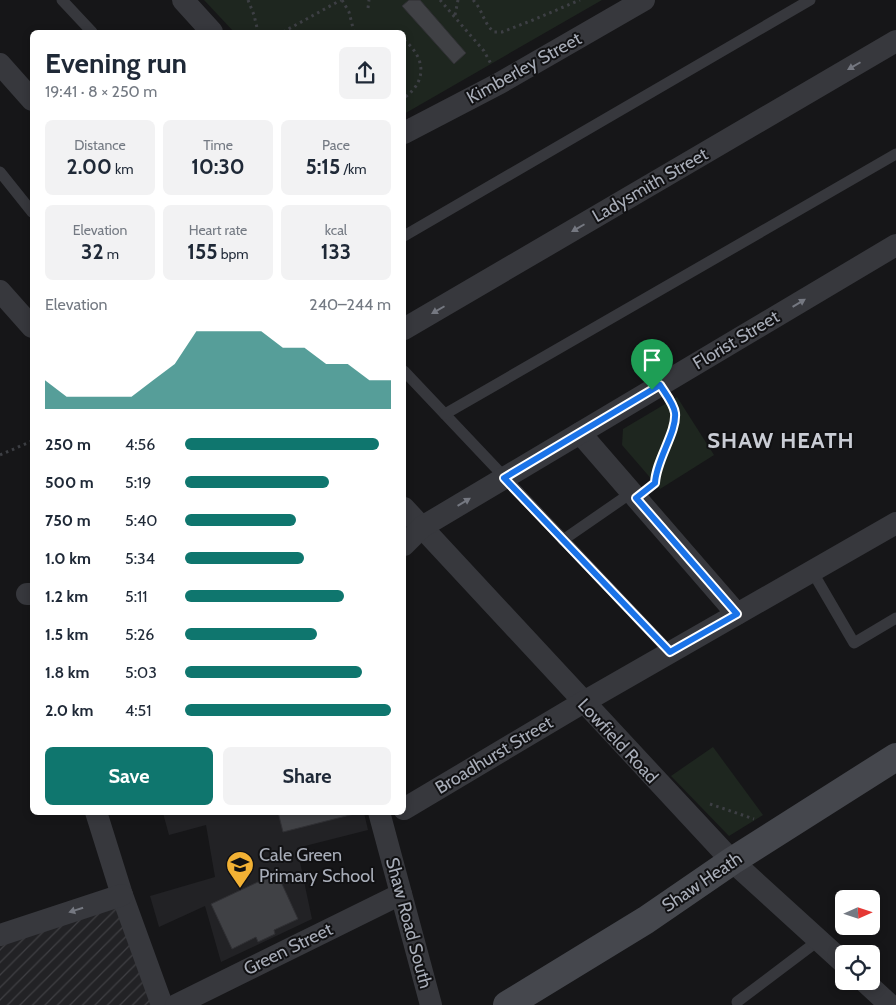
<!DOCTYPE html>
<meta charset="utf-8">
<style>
body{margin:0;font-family:Cabin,sans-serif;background:#f2f2f3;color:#1f2937;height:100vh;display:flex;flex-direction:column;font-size:19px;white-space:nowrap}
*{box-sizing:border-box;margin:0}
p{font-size:16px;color:#747a83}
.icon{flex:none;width:28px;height:28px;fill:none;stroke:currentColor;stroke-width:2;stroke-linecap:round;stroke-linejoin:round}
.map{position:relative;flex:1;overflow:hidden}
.details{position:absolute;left:30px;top:30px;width:376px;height:785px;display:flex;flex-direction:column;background:#fff;border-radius:8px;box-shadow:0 2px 8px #0003}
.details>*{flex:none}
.needle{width:32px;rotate:87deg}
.controls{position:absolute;left:835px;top:890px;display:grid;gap:10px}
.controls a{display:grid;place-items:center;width:45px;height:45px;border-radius:8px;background:#fff;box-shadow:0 2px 8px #0003;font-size:25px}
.pin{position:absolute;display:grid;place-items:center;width:42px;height:42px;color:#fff;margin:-51px -21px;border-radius:50% 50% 50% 0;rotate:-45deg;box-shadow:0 0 5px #0007}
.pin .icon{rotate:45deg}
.round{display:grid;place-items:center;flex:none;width:52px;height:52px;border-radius:8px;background:#f2f2f3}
.summary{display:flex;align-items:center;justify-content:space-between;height:85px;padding:0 15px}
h1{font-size:28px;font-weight:800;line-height:38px}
.metrics{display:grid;grid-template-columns:repeat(3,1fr);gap:8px;height:85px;padding:5px 15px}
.metrics div{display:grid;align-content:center;border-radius:8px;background:#f2f2f3;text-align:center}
.metrics b{font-size:21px;font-weight:800}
.metrics small{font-size:14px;font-weight:400}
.metrics p{font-size:14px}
.chart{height:140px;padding:10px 15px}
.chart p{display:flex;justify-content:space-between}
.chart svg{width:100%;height:90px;margin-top:5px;fill:#0f766e;opacity:.7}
.action{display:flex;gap:10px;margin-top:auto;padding:10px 15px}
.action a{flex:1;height:58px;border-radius:8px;background:#0f766e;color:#fff;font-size:20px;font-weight:800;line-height:58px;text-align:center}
.action a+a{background:#f2f2f3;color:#1f2937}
ul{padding:0 15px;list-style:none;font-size:16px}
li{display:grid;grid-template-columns:80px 60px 1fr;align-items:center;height:38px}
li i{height:12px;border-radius:6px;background:#0f766e}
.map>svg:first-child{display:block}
</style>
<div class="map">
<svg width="896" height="1005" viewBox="0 0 896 1005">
<defs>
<pattern id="industrial-furrows" width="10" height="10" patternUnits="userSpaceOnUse" patternTransform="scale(1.25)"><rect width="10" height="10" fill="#222225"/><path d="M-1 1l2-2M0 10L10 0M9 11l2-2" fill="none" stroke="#3f3f43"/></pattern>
</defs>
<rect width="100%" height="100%" fill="#161618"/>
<polygon fill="#222225" points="163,813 364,813 368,830 297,848 312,919 221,962 205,906 159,927 150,896 215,877 206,825 169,835"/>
<polygon fill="url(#industrial-furrows)" points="119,904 151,1005 0,1005 0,940"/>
<g fill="#1e261f">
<polygon points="204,0 602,0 404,114 404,32 234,32"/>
<polygon points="677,397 714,455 660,489 622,445 623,429"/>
<polygon points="713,747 763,815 729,836 671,776"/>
</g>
<g fill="#404145" stroke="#303034">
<polygon points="409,0 420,0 466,53 454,64 402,6"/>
<polygon points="278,812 362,812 283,832"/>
<polygon points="277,873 298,919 274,930 275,934 258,942 256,937 232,949 211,904"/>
</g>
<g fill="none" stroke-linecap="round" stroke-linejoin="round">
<g stroke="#3d3f44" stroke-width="3" stroke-dasharray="2.5 4" stroke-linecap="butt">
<polyline points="248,0 254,15 258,32"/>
<polyline points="342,0 349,12 354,32 357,32"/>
<polyline points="440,0 484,51 491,64"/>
<path d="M473 0C483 10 483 23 494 32H502L533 20 580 0"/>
<polyline points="368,8 369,0"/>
<polyline points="455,15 458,0"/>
<polyline points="283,32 341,0"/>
<path d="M404 40C425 57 428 81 404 98"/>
<polyline points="0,455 32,441"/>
<path d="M652 486 655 483C656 457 683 427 671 403"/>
<polyline points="710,804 754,819"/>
</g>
<g stroke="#37383d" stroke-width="11">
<polyline points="62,0 92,32"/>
<polyline points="0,172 32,212"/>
<polyline points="404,236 810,0"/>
<polyline points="404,371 670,652"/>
<polyline points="445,414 896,154"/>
<polyline points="563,540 631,493"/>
<polyline points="812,571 854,643 896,618"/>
<polyline points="737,1002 819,940"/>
</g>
<g stroke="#37383d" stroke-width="22">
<polyline points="183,0 212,32"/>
<polyline points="0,64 32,100"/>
<polyline points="404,133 500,83 644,0"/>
<polyline points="0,291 32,327"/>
<polyline points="404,329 896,41"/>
<polyline points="580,433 737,614"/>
<polyline points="404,508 732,861 844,963"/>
<polyline points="404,545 422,527 896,245"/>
<polyline points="27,594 32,594"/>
<polyline points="404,809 582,703 896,523"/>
<polyline points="96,812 122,895 162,1005"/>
<polyline points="379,812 431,1005"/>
<polyline points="0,935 122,895"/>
<polyline points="864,981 890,1005"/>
<polyline points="176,1005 401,894"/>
</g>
<polyline stroke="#45474d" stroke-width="28" points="507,1005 646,920 732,861 896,757"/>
</g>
<defs><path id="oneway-solid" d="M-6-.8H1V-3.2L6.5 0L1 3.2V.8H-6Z" transform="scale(1.25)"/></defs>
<g fill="#757881">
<use href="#oneway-solid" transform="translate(854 66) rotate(150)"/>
<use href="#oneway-solid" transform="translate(578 228) rotate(150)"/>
<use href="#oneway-solid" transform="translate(799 303) rotate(-31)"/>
<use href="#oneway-solid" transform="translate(438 310) rotate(150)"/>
<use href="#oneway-solid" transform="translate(464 502) rotate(-31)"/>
<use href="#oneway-solid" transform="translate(76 910) rotate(162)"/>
</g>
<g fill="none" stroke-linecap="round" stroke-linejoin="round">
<defs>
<path id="route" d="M660 385C665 393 674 404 675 413 677 432 656 460 655 483L636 498 737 614 670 652 504 478Z"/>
</defs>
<use href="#route" stroke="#fff" stroke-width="10"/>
<use href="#route" stroke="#1a73e8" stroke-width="6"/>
</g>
<defs>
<symbol id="school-pin" viewBox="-11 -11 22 30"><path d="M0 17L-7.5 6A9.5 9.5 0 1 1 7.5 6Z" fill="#f2b134" stroke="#111113"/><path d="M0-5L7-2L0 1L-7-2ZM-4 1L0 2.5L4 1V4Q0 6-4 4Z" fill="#111"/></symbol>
</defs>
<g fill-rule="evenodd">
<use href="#school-pin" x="224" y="849" width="32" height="43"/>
</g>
<g text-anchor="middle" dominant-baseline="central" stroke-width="4" stroke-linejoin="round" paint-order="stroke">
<g font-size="18" fill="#a8adb8" stroke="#111113">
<text transform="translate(524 68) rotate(-29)">Kimberley Street</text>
<text transform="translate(650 185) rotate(-30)">Ladysmith Street</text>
<text transform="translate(736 340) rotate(-31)">Florist Street</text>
<text transform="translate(618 741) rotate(47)">Lowfield Road</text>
<text transform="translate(494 755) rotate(-31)">Broadhurst Street</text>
<text transform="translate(702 882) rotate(-34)">Shaw Heath</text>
<text transform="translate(409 923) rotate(75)">Shaw Road South</text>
<text transform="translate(288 949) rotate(-26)">Green Street</text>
</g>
<g font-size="18" fill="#a8adb8" stroke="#111113" text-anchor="start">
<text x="259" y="855">Cale Green<tspan x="259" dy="21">Primary School</tspan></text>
</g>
<g font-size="22" font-weight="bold" letter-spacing="1" fill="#c9ccd4" stroke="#111113">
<text x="781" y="440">SHAW HEATH</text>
</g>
</g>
</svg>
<div class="controls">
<a><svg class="needle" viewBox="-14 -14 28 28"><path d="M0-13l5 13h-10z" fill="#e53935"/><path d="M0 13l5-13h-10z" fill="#747a83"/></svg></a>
<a><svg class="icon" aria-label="locate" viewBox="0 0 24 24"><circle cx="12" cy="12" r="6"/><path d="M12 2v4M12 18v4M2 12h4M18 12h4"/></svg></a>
</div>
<div class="pin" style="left:652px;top:390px;background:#1e9e55"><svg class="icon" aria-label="arrive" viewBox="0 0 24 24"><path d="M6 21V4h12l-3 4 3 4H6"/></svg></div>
<section class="details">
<div class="summary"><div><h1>Evening run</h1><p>19:41 · 8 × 250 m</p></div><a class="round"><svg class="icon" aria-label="share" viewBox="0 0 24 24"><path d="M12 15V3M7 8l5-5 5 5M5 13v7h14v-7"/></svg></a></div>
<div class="metrics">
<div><p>Distance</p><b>2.00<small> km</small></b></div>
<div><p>Time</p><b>10:30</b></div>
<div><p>Pace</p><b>5:15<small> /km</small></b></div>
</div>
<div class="metrics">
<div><p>Elevation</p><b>32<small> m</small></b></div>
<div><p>Heart rate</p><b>155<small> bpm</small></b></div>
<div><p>kcal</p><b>133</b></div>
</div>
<div class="chart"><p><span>Elevation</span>240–244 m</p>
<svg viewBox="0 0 160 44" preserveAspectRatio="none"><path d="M0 44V30L10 38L20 38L30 38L40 38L50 30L60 22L70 6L80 6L90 6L100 6L110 14L120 14L130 22L140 22L150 30L160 30V44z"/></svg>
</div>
<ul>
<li><b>250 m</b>4:56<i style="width:94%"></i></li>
<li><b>500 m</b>5:19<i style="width:70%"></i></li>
<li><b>750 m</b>5:40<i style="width:54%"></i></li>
<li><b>1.0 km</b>5:34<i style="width:58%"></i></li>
<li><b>1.2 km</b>5:11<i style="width:77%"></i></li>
<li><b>1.5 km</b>5:26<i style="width:64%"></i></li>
<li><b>1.8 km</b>5:03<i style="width:86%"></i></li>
<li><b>2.0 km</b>4:51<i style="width:100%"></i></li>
</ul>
<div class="action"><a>Save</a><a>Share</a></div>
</section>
</div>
